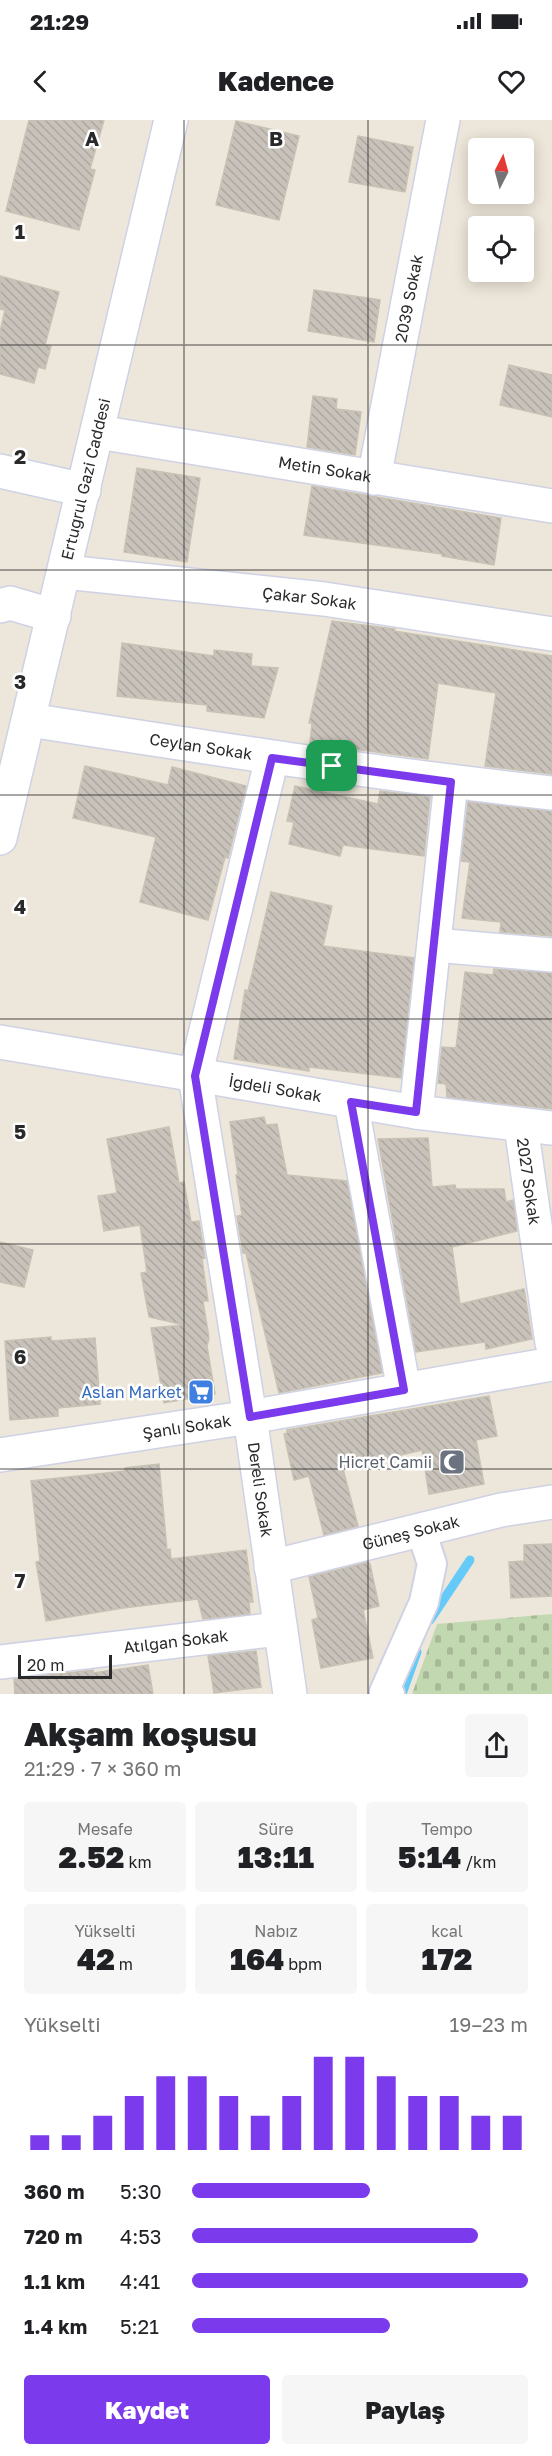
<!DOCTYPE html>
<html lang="tr">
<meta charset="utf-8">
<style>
body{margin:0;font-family:"Golos Text",sans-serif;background:#f6f6f6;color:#202124;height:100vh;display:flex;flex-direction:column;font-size:22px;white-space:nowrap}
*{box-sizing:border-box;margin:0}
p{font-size:20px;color:#757577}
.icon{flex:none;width:33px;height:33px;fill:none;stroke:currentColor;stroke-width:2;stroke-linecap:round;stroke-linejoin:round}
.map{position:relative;height:1574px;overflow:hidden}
.drawer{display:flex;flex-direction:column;background:#fff;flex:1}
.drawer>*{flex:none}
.needle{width:39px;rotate:6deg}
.tools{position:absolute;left:468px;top:18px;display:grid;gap:12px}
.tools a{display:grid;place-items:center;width:66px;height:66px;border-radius:6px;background:#fff;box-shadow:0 3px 15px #0003;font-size:30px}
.scale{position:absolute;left:18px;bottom:15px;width:94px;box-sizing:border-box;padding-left:6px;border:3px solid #292929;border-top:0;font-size:16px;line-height:21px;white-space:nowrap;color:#292929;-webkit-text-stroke:4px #fff;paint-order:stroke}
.pin{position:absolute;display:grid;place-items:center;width:51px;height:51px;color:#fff;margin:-26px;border-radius:12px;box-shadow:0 3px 9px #0006}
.round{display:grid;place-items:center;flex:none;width:63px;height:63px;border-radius:6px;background:#f6f6f6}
.summary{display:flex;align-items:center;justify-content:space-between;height:102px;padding:0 24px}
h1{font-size:33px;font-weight:800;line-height:45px}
.figures{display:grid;grid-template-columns:repeat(3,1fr);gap:9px;height:102px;padding:6px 24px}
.figures div{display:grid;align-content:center;border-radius:6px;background:#f6f6f6;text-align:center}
.figures b{font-size:30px;font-weight:800}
.figures small{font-size:16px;font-weight:400}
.figures p{font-size:16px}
.chart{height:168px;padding:12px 24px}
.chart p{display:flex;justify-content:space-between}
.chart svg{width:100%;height:108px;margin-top:6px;stroke:#7c3aed;stroke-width:6}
.cta{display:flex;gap:12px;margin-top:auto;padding:12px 24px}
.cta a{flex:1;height:69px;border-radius:6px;background:#7c3aed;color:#fff;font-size:24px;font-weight:800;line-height:69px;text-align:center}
.cta a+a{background:#f6f6f6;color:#202124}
ul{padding:0 24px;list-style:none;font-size:20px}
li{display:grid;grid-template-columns:96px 72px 1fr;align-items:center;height:45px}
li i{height:15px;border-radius:8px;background:#7c3aed}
.status{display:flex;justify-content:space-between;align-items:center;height:42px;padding:0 30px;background:#fff;direction:ltr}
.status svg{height:16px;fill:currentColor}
header{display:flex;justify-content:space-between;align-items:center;height:78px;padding:0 24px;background:#fff;font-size:27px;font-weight:800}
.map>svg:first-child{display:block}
</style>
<div class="status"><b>21:29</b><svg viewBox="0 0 49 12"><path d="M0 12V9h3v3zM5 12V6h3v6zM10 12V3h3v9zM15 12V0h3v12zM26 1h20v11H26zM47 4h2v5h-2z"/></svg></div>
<header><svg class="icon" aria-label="back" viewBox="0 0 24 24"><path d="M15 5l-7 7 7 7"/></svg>Kadence<svg class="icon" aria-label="heart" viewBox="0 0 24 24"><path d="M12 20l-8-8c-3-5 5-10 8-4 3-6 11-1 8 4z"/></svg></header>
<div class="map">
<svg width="552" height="1574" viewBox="0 0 552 1574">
<defs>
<pattern id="cemetery-stones" width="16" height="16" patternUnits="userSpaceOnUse" patternTransform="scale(1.5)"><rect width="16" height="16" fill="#c2d8b0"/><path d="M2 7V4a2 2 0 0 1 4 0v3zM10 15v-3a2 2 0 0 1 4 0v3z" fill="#a7b997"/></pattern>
<pattern id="building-back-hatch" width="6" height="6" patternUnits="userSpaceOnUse" patternTransform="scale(1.5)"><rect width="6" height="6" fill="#c8c2ba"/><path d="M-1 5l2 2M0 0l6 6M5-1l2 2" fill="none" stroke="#aca7a0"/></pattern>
</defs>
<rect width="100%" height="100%" fill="#ede6da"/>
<polygon fill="url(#cemetery-stones)" points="552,1494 552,1574 412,1574 437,1504"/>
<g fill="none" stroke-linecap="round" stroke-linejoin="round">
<g stroke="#65caf7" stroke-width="9">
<polyline points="430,1500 470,1440"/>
<polyline points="402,1574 417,1532"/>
</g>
</g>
<g fill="url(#building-back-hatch)" stroke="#c8c2b4" stroke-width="1.5">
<polygon points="29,0 104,0 90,49 95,50 79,110 6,91"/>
<polygon points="236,1 299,16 279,100 216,85"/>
<polygon points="358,16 413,27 405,72 349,62"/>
<polygon points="0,156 59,172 45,225 51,226 45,249 38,247 34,263 0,254 0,212 5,190 0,189"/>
<polygon points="314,170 380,180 374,222 308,211"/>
<polygon points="509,245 552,255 552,297 500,285"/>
<polygon points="313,276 337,279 336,289 361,292 355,335 307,327"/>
<polygon points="137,348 200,358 187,442 124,432"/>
<polygon points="312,366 501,398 494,445 442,436 442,434 304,415"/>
<polygon points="332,501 395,509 394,511 552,536 552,654 485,646 496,573 438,563 428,639 310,623 312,603 309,603"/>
<polygon points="122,523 214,536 214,530 252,534 251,546 278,548 264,598 207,591 207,585 117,576"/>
<polygon points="85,646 168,665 172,647 246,666 228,738 225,737 208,800 140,782 156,717 73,698"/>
<polygon points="295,666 378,684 380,671 430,677 424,736 343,725 340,736 289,724 294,702 287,701"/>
<polygon points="468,682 552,691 552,816 500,812 501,802 462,798 470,742 461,741"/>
<polygon points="271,772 332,786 323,826 414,838 401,958 309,947 309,951 234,939 245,870 248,871"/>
<polygon points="494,849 552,853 552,989 447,977 446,964 438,963 442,927 456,928 465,852 493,855"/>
<polygon points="264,997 266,1005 277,1004 287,1055 347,1061 382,1253 279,1273 246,1133 243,1133 237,1096 242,1095 236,1055 238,1055 230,1002"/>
<polygon points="169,1007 179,1063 184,1062 191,1102 199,1101 205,1138 202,1139 208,1181 203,1181 209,1218 207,1226 215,1274 164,1283 151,1208 184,1205 149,1197 141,1153 147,1152 140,1105 104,1111 98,1076 117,1073 107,1019"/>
<polygon points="428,1018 432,1067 455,1065 456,1069 504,1069 506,1082 513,1080 517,1111 452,1127 460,1184 524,1169 532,1219 486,1229 485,1222 416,1232 378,1019"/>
<polygon points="0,1122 33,1130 24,1167 0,1162"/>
<polygon points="51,1217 51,1221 95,1218 100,1284 58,1288 58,1296 10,1300 5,1221"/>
<polygon points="489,1276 497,1316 476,1320 484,1364 429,1374 422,1330 343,1349 358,1406 324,1415 309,1356 294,1360 284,1314 287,1313 287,1310"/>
<polygon points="159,1344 167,1430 170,1429 171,1439 246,1430 253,1482 249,1482 250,1494 203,1499 198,1479 123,1488 46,1501 36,1442 40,1441 31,1361 125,1351 125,1348"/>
<polygon points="552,1424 552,1476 511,1478 509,1442 524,1441 524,1425"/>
<polygon points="368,1442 370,1444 379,1486 363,1490 373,1538 321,1548 312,1500 318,1498 309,1457"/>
<polygon points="256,1531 261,1567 214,1573 208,1536"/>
<polygon points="148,1545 153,1574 15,1574 14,1559 93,1550 93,1553"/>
</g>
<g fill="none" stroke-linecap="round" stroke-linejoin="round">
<defs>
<polyline id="pedestrian" points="390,1574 384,1572 424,1482 432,1444 421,1410"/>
<g id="minor">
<path id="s1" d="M98 312 552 386"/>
<polyline points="0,351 84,370"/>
<path id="s2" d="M374 358 443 0"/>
<path id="s3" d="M65 452 324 479 552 514"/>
<polyline points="0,486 10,483 54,496"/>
<path id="s4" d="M29 600C203 627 377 654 552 673"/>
<path id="s5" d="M272 638 195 956 250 1297 290 1574"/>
<polyline points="434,825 552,835"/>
<path id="s6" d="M0 922 416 992 552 1008"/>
<polyline points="351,982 404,1270"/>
<polyline points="416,992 451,662"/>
<path id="s7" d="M521 1006 552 1223"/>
<path id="s8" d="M0 1335 250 1297 552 1244"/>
<path id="s9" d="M271 1447 501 1390 552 1382"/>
<path id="s10" d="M0 1542 279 1509"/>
</g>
<g id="secondary">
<path id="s11" d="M0 718 171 0"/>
</g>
</defs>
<use href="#pedestrian" stroke="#cfd2e4" stroke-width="32"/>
<use href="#minor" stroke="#cfd2e4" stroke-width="36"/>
<use href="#secondary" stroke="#cfd2e4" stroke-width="36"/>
<use href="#pedestrian" stroke="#fff" stroke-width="28"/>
<use href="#minor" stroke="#fff" stroke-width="33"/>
<use href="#secondary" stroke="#fff" stroke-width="33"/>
</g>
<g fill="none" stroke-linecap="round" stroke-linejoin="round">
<defs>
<polygon id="route" points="272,638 451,662 416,992 351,982 404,1270 250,1297 195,956"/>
</defs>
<use href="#route" stroke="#fff" stroke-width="12"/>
<use href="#route" stroke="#7c3aed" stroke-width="8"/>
</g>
<path fill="none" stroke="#292929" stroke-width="1.5" stroke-opacity="0.55" d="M184 0V1574M368 0V1574M0 225H552M0 450H552M0 675H552M0 899H552M0 1124H552M0 1349H552"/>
<defs>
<symbol id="supermarket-square" viewBox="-11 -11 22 22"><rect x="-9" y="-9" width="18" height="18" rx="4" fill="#3f7fe0" stroke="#fff"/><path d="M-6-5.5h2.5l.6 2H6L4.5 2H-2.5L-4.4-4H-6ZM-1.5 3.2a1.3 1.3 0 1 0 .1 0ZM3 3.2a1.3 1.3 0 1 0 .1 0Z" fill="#fff"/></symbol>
<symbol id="mosque-square" viewBox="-11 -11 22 22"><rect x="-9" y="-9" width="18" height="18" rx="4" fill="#6b7280" stroke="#fff"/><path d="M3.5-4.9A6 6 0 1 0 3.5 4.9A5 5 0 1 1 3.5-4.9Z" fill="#fff"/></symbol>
</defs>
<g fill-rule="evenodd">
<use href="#supermarket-square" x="186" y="1257" width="30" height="30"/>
<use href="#mosque-square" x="437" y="1327" width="30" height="30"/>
</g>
<g text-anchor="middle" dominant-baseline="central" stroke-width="5" stroke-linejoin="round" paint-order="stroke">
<g font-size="16" fill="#292929" stroke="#fff">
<text stroke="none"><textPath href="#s2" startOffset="183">2039 Sokak</textPath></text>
<text stroke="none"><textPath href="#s1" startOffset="230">Metin Sokak</textPath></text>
<text stroke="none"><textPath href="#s11" startOffset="369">Ertuğrul Gazi Caddesi</textPath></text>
<text stroke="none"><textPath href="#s3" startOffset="246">Çakar Sokak</textPath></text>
<text stroke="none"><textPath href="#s4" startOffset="174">Ceylan Sokak</textPath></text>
<text stroke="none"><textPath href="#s6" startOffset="279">İğdeli Sokak</textPath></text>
<text stroke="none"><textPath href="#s7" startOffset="56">2027 Sokak</textPath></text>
<text stroke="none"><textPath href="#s8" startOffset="189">Şanlı Sokak</textPath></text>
<text stroke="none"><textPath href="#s5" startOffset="746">Dereli Sokak</textPath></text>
<text stroke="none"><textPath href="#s9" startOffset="144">Güneş Sokak</textPath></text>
<text stroke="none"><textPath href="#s10" startOffset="177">Atılgan Sokak</textPath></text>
</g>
<g font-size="16" fill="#366cbe" stroke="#fff" text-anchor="end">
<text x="182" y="1272">Aslan Market</text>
</g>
<g font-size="16" fill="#5b616d" stroke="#fff" text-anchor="end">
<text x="432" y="1342">Hicret Camii</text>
</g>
</g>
<g font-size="20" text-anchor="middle" font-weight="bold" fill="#292929" stroke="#fff" stroke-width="5" stroke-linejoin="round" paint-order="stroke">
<text x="92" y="26">A</text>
<text x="276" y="26">B</text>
<text x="20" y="119">1</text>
<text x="20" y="344">2</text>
<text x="20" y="569">3</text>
<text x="20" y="794">4</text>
<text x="20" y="1019">5</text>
<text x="20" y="1244">6</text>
<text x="20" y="1468">7</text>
</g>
</svg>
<div class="tools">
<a><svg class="needle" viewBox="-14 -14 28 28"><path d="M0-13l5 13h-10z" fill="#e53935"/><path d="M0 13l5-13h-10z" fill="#757577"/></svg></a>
<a><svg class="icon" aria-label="locate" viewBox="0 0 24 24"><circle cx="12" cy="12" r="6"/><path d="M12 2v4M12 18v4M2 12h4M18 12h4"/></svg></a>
</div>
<div class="scale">20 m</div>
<div class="pin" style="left:332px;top:646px;background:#1e9e55"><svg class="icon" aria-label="arrive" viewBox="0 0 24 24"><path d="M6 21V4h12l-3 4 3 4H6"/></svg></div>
</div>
<section class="drawer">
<div class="summary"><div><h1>Akşam koşusu</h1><p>21:29 · 7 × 360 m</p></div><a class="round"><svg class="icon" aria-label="share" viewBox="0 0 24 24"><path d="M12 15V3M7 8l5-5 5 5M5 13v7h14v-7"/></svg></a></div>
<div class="figures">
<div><p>Mesafe</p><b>2.52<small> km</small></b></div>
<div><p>Süre</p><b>13:11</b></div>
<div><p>Tempo</p><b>5:14<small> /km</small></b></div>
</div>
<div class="figures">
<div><p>Yükselti</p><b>42<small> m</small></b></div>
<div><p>Nabız</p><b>164<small> bpm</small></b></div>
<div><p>kcal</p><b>172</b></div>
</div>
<div class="chart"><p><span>Yükselti</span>19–23 m</p>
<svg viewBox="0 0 160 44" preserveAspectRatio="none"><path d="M5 44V38M15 44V38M25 44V30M35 44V22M45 44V14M55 44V14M65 44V22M75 44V30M85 44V22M95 44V6M105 44V6M115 44V14M125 44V22M135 44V22M145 44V30M155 44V30"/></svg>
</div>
<ul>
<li><b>360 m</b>5:30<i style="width:53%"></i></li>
<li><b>720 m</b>4:53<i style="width:85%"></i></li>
<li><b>1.1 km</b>4:41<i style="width:100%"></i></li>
<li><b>1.4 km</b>5:21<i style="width:59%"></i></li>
</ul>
<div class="cta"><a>Kaydet</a><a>Paylaş</a></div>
</section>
